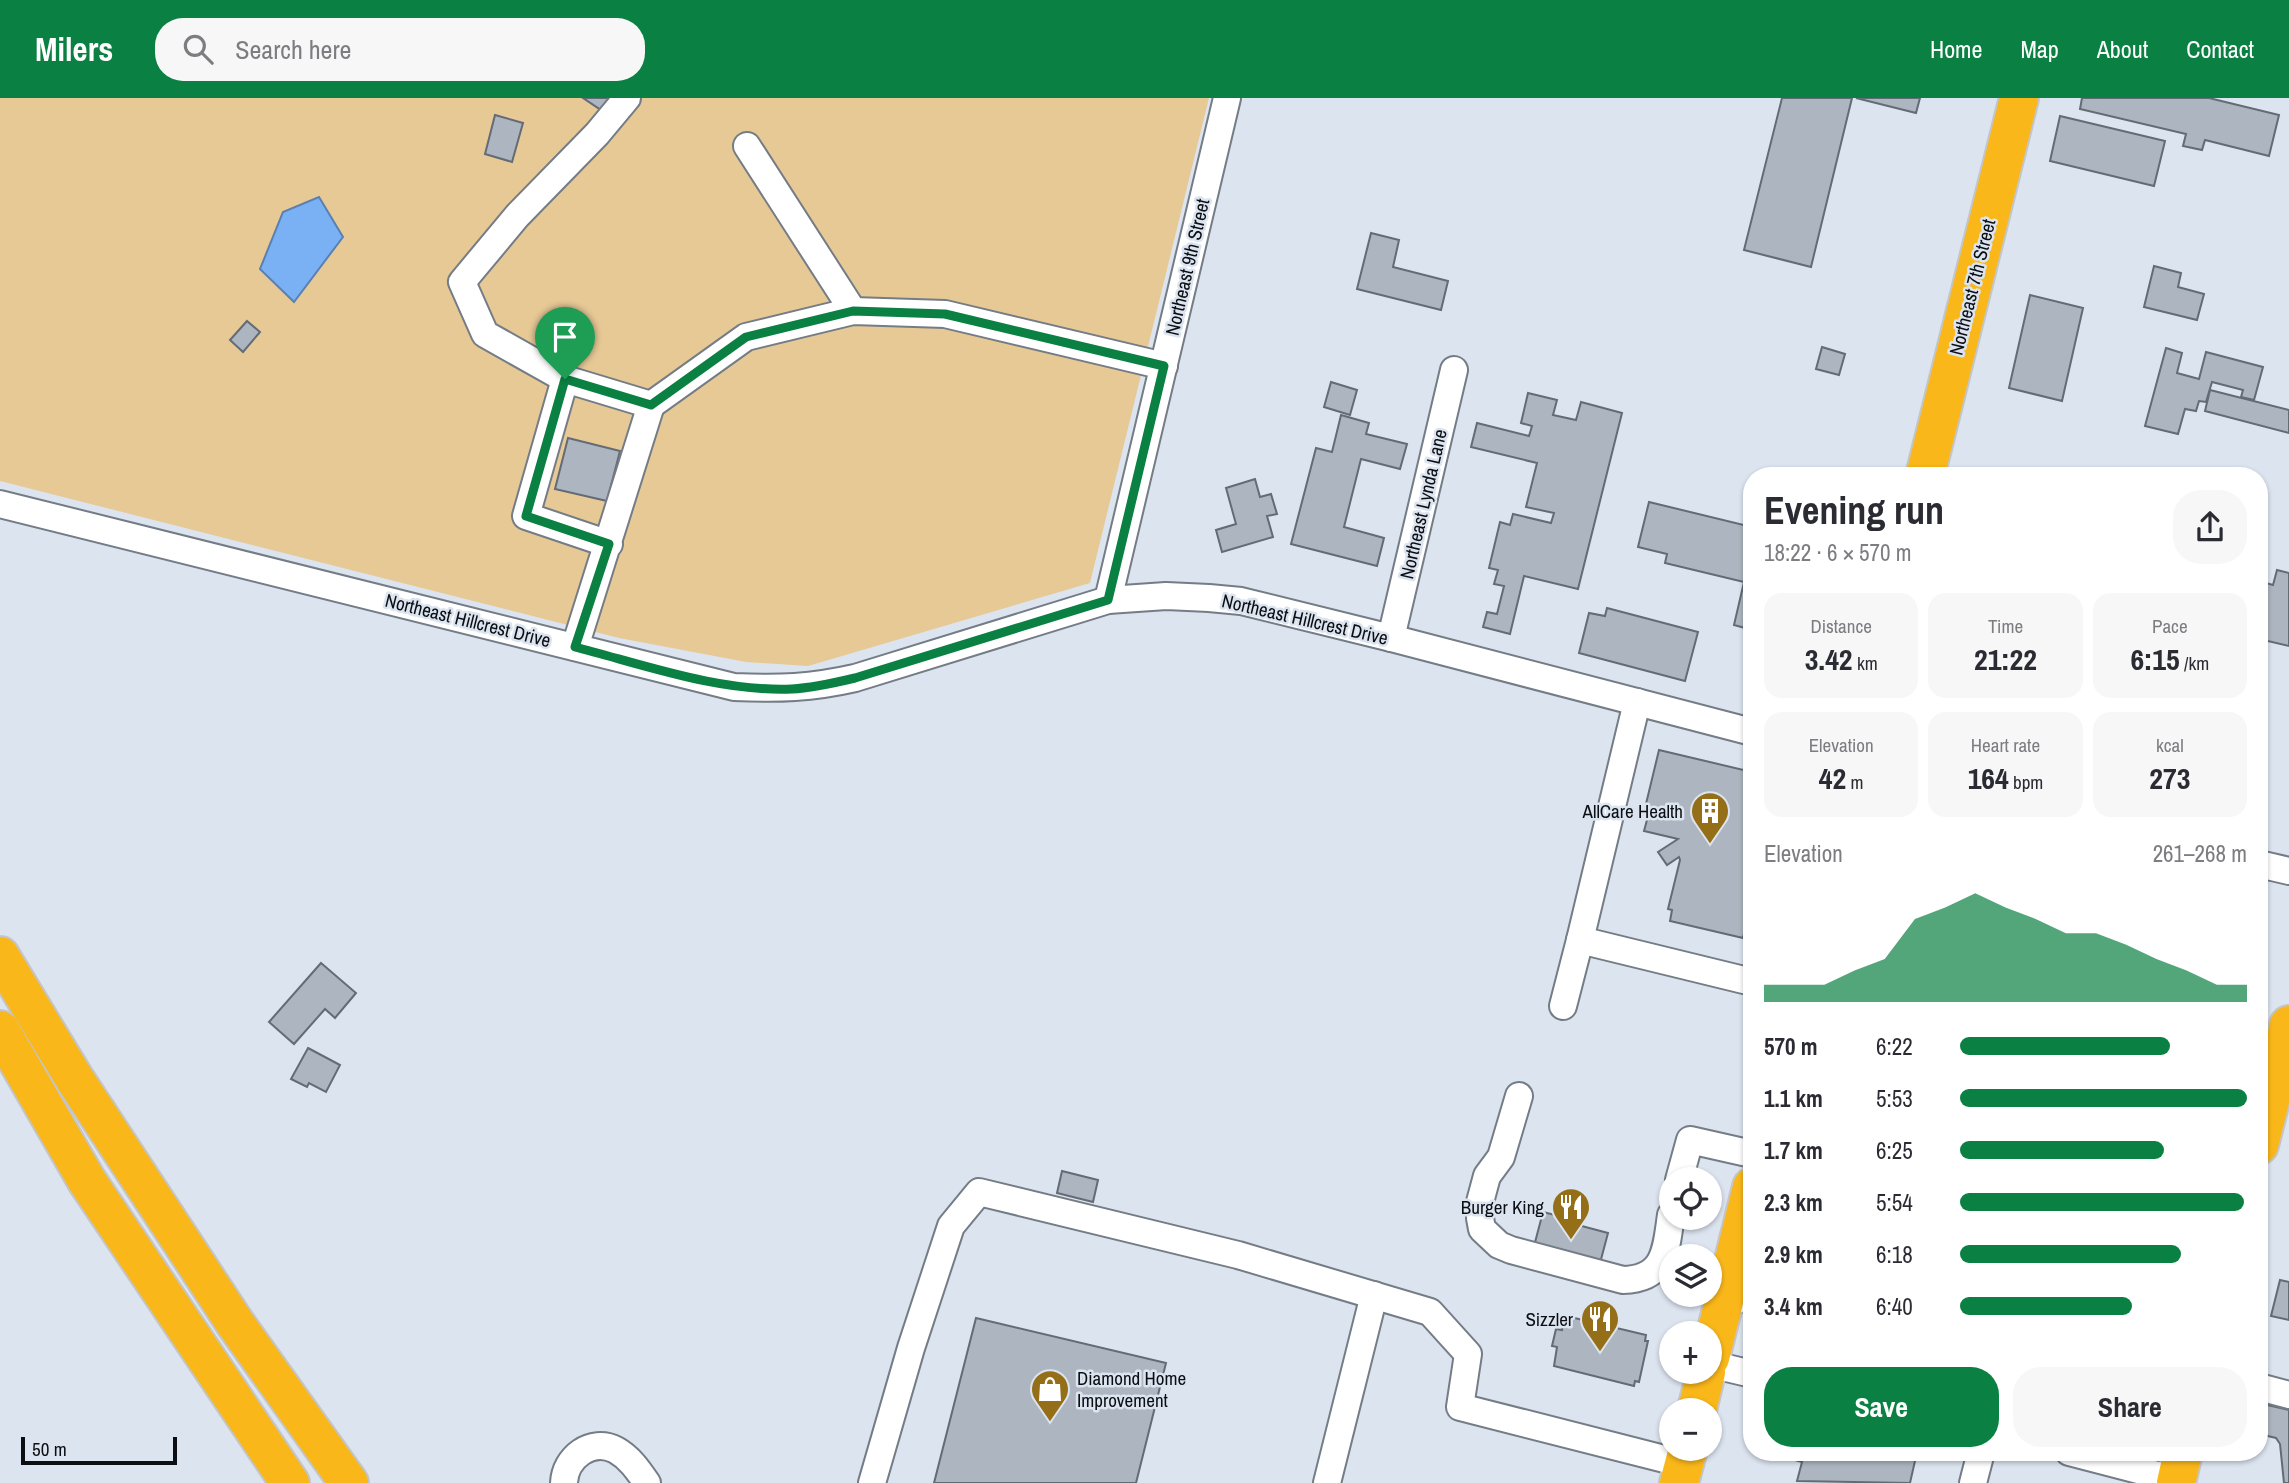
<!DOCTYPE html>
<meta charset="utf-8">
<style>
body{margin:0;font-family:"Archivo Narrow",sans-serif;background:#f7f7f7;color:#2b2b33;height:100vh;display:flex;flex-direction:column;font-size:26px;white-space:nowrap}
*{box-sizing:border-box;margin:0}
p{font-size:23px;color:#7c7c81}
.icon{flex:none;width:38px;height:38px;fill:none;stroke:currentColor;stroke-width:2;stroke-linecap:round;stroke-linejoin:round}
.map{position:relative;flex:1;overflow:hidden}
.side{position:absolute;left:1743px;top:369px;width:525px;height:994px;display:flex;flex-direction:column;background:#fff;border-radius:28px;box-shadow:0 2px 5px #0004}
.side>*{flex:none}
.buttons{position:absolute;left:1659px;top:1069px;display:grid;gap:14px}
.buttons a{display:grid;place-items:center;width:63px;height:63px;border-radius:50%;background:#fff;box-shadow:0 2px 5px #0004;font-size:35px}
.scale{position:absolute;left:21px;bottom:18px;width:156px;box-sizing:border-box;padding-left:7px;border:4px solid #0b0e12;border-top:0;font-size:19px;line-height:24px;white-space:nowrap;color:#0b0e12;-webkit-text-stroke:5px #dce4f0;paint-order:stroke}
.pin{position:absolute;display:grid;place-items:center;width:60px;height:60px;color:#fff;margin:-72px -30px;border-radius:50% 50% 50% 0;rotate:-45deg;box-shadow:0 0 7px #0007}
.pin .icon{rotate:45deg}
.round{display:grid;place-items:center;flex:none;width:74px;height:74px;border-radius:28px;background:#f7f7f7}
.summary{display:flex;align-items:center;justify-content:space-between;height:119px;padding:0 21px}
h1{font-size:38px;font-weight:800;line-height:52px}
.figures{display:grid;grid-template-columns:repeat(3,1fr);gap:10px;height:119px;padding:7px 21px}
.figures div{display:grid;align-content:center;border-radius:18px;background:#f7f7f7;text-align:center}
.figures b{font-size:30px;font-weight:800}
.figures small{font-size:19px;font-weight:400}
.figures p{font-size:19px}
.chart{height:196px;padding:14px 21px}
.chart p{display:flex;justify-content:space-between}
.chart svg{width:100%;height:126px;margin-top:7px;fill:#0b8043;opacity:.7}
.cta{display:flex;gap:14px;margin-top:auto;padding:14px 21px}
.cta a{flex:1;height:80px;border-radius:28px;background:#0b8043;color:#fff;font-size:28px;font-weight:800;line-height:80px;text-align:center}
.cta a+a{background:#f7f7f7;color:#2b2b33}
ul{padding:0 21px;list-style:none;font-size:23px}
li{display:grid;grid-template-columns:112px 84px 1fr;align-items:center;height:52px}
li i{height:18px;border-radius:9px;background:#0b8043}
header{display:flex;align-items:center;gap:42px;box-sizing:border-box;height:98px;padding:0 35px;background:#0b8043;color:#fff}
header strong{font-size:33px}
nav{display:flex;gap:38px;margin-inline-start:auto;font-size:24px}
.search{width:490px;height:63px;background:#f7f7f7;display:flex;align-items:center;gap:18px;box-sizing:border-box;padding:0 24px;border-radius:28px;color:#7c7c81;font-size:26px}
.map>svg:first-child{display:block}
</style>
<header>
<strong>Milers</strong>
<div class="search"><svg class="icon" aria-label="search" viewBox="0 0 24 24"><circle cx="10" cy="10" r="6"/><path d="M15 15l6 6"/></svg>Search here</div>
<nav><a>Home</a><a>Map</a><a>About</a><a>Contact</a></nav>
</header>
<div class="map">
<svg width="2289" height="1385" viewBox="0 0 2289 1385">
<rect width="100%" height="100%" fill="#dce4f0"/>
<polygon fill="#e7c996" points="0,0 1209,0 1090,485 808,568 746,564 619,540 0,383"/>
<polygon fill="#7ab1f5" stroke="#5980b1" stroke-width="2" points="319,99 343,139 294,204 260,171 283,114"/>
<g fill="#adb5c0" stroke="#636b75" stroke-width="2">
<polygon points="583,0 613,0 604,14"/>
<polygon points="1782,0 1852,0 1811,169 1744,152"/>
<polygon points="1856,0 1920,0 1916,15"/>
<polygon points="2082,0 2209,0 2279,17 2269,58 2205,42 2202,52 2183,48 2186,36 2080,11"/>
<polygon points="495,17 523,25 512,64 485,56"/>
<polygon points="2060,18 2165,43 2154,88 2050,63"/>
<polygon points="1371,135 1399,142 1393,169 1448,183 1441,212 1357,191"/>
<polygon points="2154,168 2181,175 2178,189 2204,196 2197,222 2144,209"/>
<polygon points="2030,197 2083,210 2062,303 2009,290"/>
<polygon points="247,223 260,234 243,254 230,242"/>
<polygon points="1822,249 1845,256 1839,277 1816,271"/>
<polygon points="2166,250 2182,255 2177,275 2199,281 2206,254 2263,269 2254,302 2241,299 2243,292 2212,284 2206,304 2199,303 2196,313 2185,311 2178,336 2145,328"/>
<polygon points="1331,284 1357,292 1350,317 1324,309"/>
<polygon points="2210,292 2289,312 2289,335 2205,313"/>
<polygon points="1528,295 1557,302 1553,317 1576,322 1581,304 1622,315 1578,491 1524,478 1510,536 1483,529 1487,514 1497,516 1504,488 1494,486 1498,472 1489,470 1500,424 1510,427 1513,416 1551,425 1554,415 1526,409 1537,365 1471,349 1477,325 1529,338 1532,328 1521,325"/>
<polygon points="1341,317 1369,325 1366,336 1407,346 1400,371 1361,361 1344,429 1384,440 1377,468 1291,446 1316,350 1332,354"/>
<polygon points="568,340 620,353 607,403 555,391"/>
<polygon points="1255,381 1260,399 1271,396 1277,416 1267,418 1273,439 1222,454 1216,432 1236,426 1226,390"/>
<polygon points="1649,404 1752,429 1752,532 1734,527 1744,484 1665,465 1667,456 1638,449"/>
<polygon points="2277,472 2289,475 2289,548 2259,541 2259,483 2273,487"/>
<polygon points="1607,510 1698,534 1685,583 1579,555 1589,515 1605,518"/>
<polygon points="1659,652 1752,674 1752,802 1743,840 1670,823 1672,812 1668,811 1680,762 1679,759 1667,767 1658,754 1678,741 1644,733 1650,711 1645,710"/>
<polygon points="2259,820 2266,822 2259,847"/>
<polygon points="321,865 356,895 335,920 325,911 294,946 269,924"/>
<polygon points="308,950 340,967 326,994 309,985 307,989 291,981"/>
<polygon points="1062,1073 1098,1082 1093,1104 1057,1095"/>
<polygon points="1543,1114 1579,1123 1578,1127 1608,1135 1599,1169 1533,1152"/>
<polygon points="2280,1182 2289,1184 2289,1222 2271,1218"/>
<polygon points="1566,1218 1646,1237 1645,1243 1648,1243 1639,1284 1635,1283 1634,1288 1554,1268 1557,1249 1552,1248 1556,1231 1562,1232"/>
<polygon points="976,1220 1166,1265 1136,1385 934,1385"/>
<polygon points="2263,1306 2289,1312 2289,1385 2284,1385 2280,1346 2276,1340 2259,1336"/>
<polygon points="1797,1354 1917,1354 1910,1385 1797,1383 1802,1364 1795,1362"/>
</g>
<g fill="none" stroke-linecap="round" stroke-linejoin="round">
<defs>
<g id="minor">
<polyline points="747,48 853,213"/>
<polyline points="565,281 485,236 462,184 517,118 597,36 627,0"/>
<polyline points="651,307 746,239 853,213 945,216 1164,268"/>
<path d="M0 406 734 589C779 591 811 590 855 580L1108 502 1166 498 1209 500 1241 503 1391 540 1752 634"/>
<polyline points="1108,502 1227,0"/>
<polyline points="1391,540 1454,272"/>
<polyline points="575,549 651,307 565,281 526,418 609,446"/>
<polyline points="1637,604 1580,842 1752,884"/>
<polyline points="2259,766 2289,773"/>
<polyline points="1563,908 1580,842"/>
<path d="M1519 998 1501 1059 1487 1078 1480 1104V1120L1482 1131 1499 1147 1511 1152 1623 1182C1666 1181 1666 1151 1671 1117"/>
<polyline points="1679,1082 1690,1042 1752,1056"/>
<polyline points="1725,1196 1752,1203"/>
<polyline points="1710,1266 1752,1276"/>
<polyline points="2259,1289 2289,1297"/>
<polyline points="2069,1354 2177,1382"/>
<path d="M564 1385C565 1360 591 1339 616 1352 630 1360 638 1372 647 1385"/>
<polyline points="872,1385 911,1250 951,1128 979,1094 1238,1157 1430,1214 1468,1256 1460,1309 1684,1366"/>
<polyline points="1327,1385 1374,1197"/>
<polyline points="1973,1385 1981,1354"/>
</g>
<g id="highway">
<polyline points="1925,378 2019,0"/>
<polyline points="0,858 74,980 235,1225 349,1385"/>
<polyline points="0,932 87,1083 290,1385"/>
<polyline points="2259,1047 2289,927"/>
<polyline points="1710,1260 1752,1089"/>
<polyline points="1697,1312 1706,1274"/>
<polyline points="1679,1385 1688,1351"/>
<polyline points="2176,1385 2183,1354"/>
</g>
</defs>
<use href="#minor" stroke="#747c86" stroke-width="30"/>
<use href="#highway" stroke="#c4c5c6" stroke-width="42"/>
<use href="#minor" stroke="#fff" stroke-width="26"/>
<use href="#highway" stroke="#f9b719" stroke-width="38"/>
</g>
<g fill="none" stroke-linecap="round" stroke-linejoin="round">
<defs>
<path id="route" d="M853 213 945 216 1164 268 1108 502 855 580C834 585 813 590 792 591 719 594 645 567 575 549L609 446 526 418 565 281 651 307 746 239Z"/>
</defs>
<use href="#route" stroke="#fff" stroke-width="14"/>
<use href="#route" stroke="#0b8043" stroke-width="9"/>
</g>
<defs>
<symbol id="building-pin" viewBox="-11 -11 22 30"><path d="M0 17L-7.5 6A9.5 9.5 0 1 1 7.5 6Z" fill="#956e18" stroke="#dce4f0"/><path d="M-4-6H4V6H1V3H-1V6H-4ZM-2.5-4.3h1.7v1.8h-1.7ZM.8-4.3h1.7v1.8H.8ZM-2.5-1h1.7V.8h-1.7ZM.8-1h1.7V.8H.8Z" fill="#fff"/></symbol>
<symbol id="restaurant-pin" viewBox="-11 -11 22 30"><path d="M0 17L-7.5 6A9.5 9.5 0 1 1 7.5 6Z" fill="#956e18" stroke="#dce4f0"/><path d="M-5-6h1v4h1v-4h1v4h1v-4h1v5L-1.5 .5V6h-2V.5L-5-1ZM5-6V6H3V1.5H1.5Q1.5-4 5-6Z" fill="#fff"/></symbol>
<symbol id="shop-pin" viewBox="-11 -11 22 30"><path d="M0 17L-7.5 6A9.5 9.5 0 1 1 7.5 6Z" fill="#956e18" stroke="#dce4f0"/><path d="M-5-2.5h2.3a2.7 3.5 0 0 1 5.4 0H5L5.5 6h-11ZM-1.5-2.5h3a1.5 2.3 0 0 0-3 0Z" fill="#fff"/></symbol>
</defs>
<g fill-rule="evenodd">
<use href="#building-pin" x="1688" y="691" width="44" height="60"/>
<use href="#restaurant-pin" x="1549" y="1087" width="44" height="60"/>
<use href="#restaurant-pin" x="1578" y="1199" width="44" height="60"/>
<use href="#shop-pin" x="1028" y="1269" width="44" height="60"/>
</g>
<g text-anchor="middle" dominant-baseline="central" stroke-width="5" stroke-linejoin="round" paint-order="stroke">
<g font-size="19" fill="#0b0e12" stroke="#dce4f0">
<text transform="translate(1187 169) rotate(-77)">Northeast 9th Street</text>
<text transform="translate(1972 189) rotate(-76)">Northeast 7th Street</text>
<text transform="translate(1423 406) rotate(-77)">Northeast Lynda Lane</text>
<text transform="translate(1305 521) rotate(13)">Northeast Hillcrest Drive</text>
<text transform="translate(468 522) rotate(14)">Northeast Hillcrest Drive</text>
</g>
<g font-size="19" fill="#0b0e12" stroke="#dce4f0" text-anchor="end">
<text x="1683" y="713">AllCare Health</text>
<text x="1544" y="1109">Burger King</text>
<text x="1573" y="1221">Sizzler</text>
<text x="1077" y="1280" text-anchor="start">Diamond Home<tspan x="1077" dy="22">Improvement</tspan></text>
</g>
</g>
</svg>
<div class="buttons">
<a><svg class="icon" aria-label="locate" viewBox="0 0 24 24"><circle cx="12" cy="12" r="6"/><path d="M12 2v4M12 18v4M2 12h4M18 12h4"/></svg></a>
<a><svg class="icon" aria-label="layers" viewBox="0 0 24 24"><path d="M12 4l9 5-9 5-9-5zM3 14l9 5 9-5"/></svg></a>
<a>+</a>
<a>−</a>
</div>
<div class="scale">50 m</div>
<div class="pin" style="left:565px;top:281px;background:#1e9e55"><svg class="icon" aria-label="arrive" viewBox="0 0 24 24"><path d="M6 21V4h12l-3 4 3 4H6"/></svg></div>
<section class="side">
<div class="summary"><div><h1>Evening run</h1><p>18:22 · 6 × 570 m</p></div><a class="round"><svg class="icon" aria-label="share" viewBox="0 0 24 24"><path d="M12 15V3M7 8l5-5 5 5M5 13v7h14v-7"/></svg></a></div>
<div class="figures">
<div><p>Distance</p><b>3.42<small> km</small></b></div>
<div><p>Time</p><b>21:22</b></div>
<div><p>Pace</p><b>6:15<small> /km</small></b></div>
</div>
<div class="figures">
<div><p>Elevation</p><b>42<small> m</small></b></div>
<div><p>Heart rate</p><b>164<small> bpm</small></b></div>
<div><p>kcal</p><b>273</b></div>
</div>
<div class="chart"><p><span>Elevation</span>261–268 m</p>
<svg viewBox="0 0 160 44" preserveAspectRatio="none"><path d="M0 44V38L10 38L20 38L30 33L40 29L50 15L60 11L70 6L80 11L90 15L100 20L110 20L120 24L130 29L140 33L150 38L160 38V44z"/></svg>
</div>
<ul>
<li><b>570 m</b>6:22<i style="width:73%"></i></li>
<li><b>1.1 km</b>5:53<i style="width:100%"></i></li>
<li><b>1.7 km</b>6:25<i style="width:71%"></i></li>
<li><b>2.3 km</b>5:54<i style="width:99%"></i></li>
<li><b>2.9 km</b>6:18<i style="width:77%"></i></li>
<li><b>3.4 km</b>6:40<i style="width:60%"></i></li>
</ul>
<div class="cta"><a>Save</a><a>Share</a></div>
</section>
</div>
